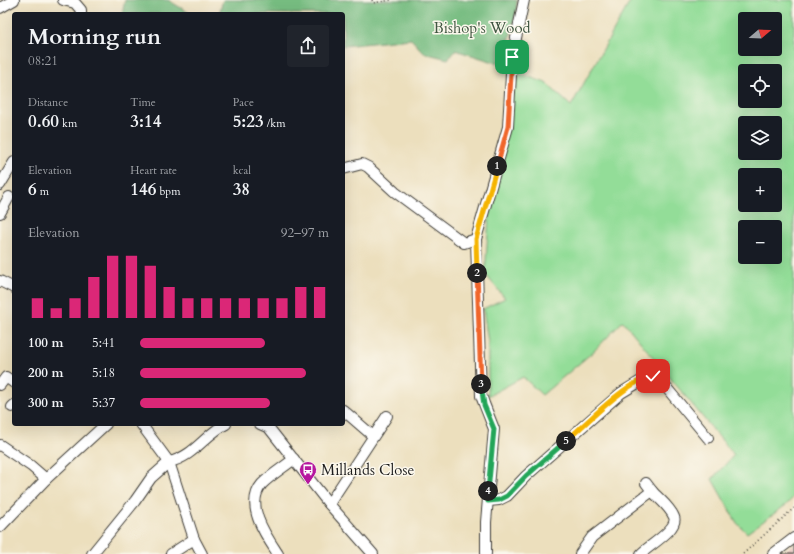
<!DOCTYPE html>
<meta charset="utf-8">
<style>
body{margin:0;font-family:Cardo,serif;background:#20242c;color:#f1f3f6;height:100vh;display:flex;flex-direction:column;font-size:15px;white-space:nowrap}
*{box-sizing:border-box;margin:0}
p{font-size:13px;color:#9ea1a6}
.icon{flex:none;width:22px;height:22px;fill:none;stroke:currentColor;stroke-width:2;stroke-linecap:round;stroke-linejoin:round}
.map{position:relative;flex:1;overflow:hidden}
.drawer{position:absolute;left:12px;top:12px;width:333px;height:414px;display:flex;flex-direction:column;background:#171b24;border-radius:4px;box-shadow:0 4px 16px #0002}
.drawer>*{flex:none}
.needle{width:26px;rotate:71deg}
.controls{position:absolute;left:738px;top:12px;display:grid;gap:8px}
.controls a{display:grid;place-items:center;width:44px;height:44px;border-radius:4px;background:#171b24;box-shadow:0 4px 16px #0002;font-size:20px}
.pin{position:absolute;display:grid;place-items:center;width:34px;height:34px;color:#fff;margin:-17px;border-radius:8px;box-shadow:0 2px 6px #0006}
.km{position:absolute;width:20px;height:20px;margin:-10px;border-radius:50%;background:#222;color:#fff;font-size:11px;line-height:20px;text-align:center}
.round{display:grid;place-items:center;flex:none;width:42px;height:42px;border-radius:4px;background:#20242c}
.head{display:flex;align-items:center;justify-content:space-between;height:68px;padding:0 16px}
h1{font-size:22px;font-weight:800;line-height:30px}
.figures{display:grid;grid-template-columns:repeat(3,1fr);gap:6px;height:68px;padding:4px 16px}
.figures div{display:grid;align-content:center}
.figures b{font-size:17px;font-weight:800}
.figures small{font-size:11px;font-weight:400}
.figures p{font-size:11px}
.chart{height:112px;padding:8px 16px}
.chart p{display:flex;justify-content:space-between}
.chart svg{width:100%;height:72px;margin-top:4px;stroke:#db2777;stroke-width:6}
ul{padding:0 16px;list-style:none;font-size:13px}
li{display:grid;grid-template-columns:64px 48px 1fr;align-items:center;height:30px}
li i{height:10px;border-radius:5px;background:#db2777}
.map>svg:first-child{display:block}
</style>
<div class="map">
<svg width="794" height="554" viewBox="0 0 794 554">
<rect width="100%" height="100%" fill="#fbf7ec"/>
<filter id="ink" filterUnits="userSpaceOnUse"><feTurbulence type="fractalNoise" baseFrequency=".025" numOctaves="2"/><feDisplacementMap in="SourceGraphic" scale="8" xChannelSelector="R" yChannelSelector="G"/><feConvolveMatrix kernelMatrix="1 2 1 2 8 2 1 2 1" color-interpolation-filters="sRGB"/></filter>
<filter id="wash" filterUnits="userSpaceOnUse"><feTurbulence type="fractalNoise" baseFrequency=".012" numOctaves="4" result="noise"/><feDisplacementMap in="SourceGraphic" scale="16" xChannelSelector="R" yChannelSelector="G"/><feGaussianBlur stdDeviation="0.9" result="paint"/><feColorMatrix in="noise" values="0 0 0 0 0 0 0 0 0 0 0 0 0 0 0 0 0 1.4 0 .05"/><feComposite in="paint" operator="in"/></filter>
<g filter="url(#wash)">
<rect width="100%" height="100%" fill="#ecdfbd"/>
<path fill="#93dd98" stroke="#587c5a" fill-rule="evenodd" d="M631 0H794V497L786 505 747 533 737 523 712 479 734 455 623 321 594 351 542 395 523 377 488 396V342L483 309 505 298 485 274 489 216 516 72 546 83 571 106ZM745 19H775V49H745ZM745 71H775V101H745ZM745 123H775V153H745ZM745 175H775V205H745ZM745 227H775V257H745Z"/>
<g fill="#76bc80" stroke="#496c4e">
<polygon points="125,0 168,0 191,14 122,14"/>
<polygon points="223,0 517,0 516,14 505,56 497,63 455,50 448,59 424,53 411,39 343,46 343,14 219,14"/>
</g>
<g id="blocks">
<polygon fill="#deaba9" points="794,544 794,554 781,554"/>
</g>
</g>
<g filter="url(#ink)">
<use href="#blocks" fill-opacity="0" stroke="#3b3934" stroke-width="1"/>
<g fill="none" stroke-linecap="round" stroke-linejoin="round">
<defs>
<g id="minor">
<polyline points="63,0 75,3 81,10 81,14"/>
<polyline points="0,8 14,0"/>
<polyline points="343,169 362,164 368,167 395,192 464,243 476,239"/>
<polyline points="0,185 14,162"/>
<polyline points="0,213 9,197"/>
<polyline points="0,281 14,288"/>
<polyline points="0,385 6,377 14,383"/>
<polyline points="12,407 14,405"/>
<polyline points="343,410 373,436"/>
<polyline points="141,424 169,462 194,539 202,554"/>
<polyline points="260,424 269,428 329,504 373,554"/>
<polyline points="0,445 31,466 46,479"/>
<path d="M169 462C194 457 205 434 226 424"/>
<polyline points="646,483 652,491"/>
<polyline points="488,501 499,500 507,496 526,476 621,393 646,378 653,376 660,380 708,438"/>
<polyline points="329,504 387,416"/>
<polyline points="0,527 46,479 106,424"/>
<polyline points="92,554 135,501 151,478 169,462"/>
<polyline points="171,554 194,539"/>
<path d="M278 554C266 536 244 505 262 484 271 475 284 467 294 459"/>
<polyline points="486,554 486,522 494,429 481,396 476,239 508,127 512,57 524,0"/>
<path d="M580 554 592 537 652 491C659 499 670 507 674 517 679 529 648 546 641 554"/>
<polyline points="773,554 794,538"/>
</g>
</defs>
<use href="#minor" stroke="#3b3934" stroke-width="12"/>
<g stroke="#3b3934" stroke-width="1.5" stroke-dasharray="1 3" stroke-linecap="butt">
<polyline points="372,0 373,3 392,0"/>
<polyline points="743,554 794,508"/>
</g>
<use href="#minor" stroke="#fff" stroke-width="10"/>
</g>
</g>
<g fill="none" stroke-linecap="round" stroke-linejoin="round" filter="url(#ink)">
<defs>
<polyline id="split-1" points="497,166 508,127 512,57"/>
<polyline id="split-2" points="477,273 476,239 497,166"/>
<polyline id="split-3" points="477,273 481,384"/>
<polyline id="split-4" points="481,384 484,405 494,429 488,491"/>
<polyline id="split-5" points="488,491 488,501 499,500 507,496 526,476 566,441"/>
<path id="split-6" d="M566 441C587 423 626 381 653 376"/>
</defs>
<use href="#split-1" stroke="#fff" stroke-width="8"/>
<use href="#split-2" stroke="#fff" stroke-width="8"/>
<use href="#split-3" stroke="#fff" stroke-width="8"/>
<use href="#split-4" stroke="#fff" stroke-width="8"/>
<use href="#split-5" stroke="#fff" stroke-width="8"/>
<use href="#split-6" stroke="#fff" stroke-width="8"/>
<use href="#split-1" stroke="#f0652b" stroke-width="5"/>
<use href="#split-2" stroke="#f5b400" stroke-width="5"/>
<use href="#split-3" stroke="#f0652b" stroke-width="5"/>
<use href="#split-4" stroke="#22a559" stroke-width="5"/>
<use href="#split-5" stroke="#22a559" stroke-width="5"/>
<use href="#split-6" stroke="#f5b400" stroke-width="5"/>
</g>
<defs>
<symbol id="bus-pin" viewBox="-11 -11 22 30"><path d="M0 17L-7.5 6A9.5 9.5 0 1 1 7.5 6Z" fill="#b5179e" stroke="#fbf7ec"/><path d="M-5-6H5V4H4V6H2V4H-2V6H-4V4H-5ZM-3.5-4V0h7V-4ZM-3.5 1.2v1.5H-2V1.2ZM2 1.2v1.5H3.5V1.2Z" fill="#fff"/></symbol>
</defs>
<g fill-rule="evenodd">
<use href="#bus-pin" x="298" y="460" width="20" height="27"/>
</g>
<g text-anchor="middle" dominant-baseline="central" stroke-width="3" stroke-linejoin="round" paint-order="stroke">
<g font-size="15" fill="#405641" stroke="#fbf7ec">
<text x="482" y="28">Bishop's Wood</text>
</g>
<g font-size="15" fill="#1c1c1c" stroke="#fbf7ec" text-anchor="start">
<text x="321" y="470">Millands Close</text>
</g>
</g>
</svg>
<div class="controls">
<a><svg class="needle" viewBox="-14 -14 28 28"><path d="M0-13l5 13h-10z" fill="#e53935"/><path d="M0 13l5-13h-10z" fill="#9ea1a6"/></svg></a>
<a><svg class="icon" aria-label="locate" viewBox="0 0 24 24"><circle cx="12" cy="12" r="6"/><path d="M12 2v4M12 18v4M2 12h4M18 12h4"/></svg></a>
<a><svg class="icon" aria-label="layers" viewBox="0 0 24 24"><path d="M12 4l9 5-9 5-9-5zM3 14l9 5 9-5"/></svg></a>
<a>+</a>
<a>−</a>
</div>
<div class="pin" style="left:512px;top:57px;background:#1e9e55"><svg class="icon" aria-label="arrive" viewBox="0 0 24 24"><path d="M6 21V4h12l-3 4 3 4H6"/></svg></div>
<div class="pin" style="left:653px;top:376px;background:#d93025"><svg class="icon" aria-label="check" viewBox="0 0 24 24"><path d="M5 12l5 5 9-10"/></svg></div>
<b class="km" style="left:497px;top:166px">1</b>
<b class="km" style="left:477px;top:273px">2</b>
<b class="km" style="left:481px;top:384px">3</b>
<b class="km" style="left:488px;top:491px">4</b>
<b class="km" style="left:566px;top:441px">5</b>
<section class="drawer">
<div class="head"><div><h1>Morning run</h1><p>08:21</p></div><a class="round"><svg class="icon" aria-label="share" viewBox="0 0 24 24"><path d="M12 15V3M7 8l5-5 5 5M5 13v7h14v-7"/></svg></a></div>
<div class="figures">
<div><p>Distance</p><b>0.60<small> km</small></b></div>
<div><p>Time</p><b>3:14</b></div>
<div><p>Pace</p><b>5:23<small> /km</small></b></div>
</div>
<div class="figures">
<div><p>Elevation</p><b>6<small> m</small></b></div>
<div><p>Heart rate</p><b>146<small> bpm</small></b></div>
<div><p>kcal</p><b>38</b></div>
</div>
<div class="chart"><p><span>Elevation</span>92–97 m</p>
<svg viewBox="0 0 160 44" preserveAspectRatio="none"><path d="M5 44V32M15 44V38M25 44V32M35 44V19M45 44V6M55 44V6M65 44V12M75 44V25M85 44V32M95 44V32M105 44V32M115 44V32M125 44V32M135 44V32M145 44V25M155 44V25"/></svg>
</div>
<ul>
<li><b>100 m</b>5:41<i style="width:66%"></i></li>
<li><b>200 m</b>5:18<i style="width:88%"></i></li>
<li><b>300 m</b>5:37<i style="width:69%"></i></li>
</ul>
</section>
</div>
